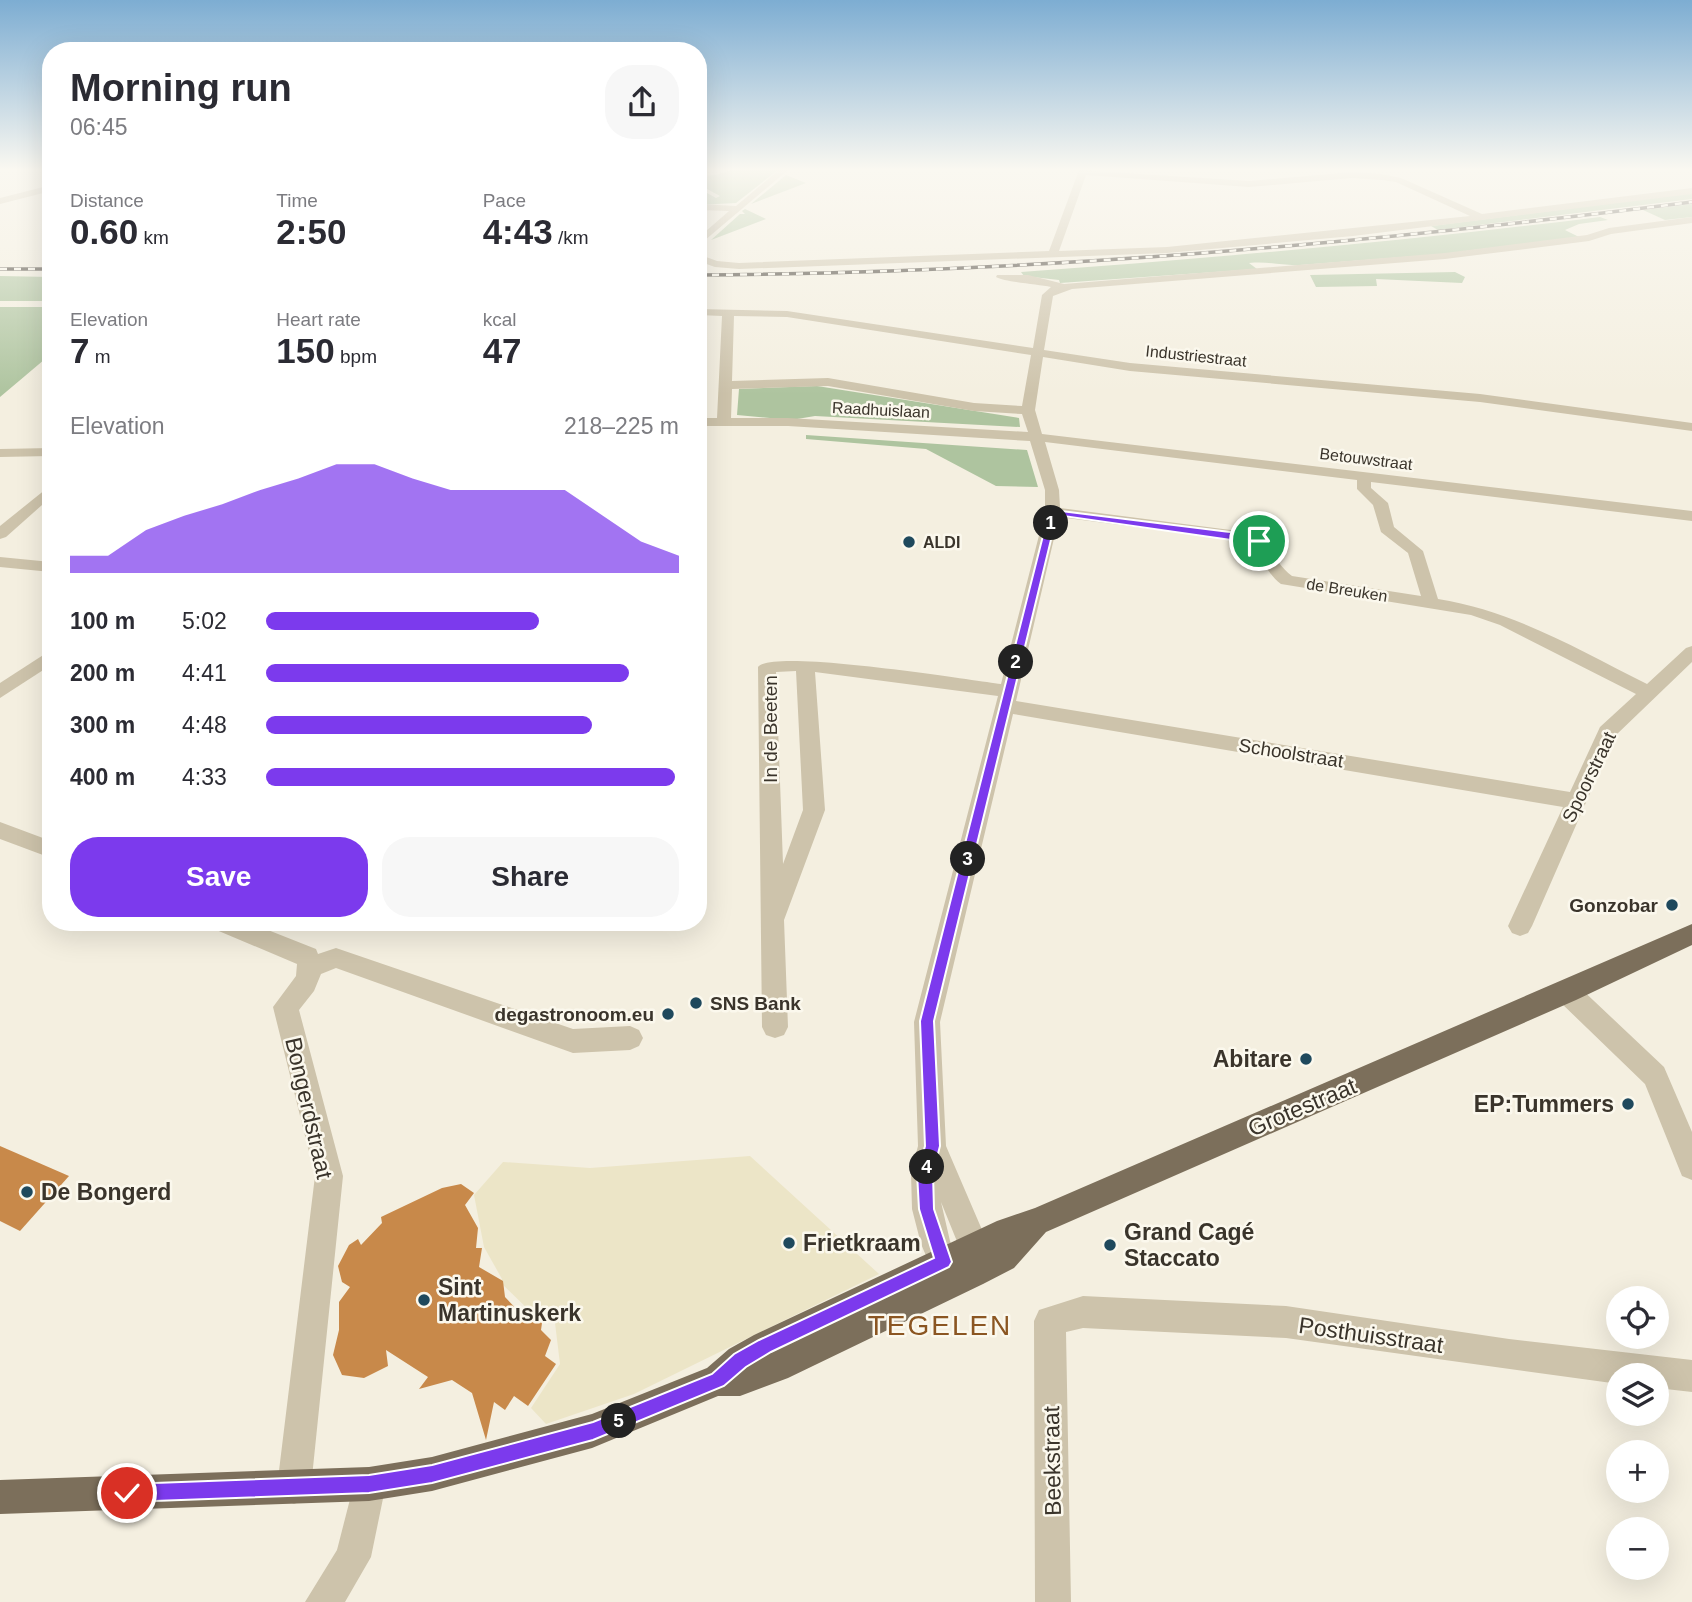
<!DOCTYPE html>
<meta charset="utf-8">
<style>
body{margin:0;font-family:Arial,sans-serif;background:#f7f7f7;color:#2b2b33;height:100vh;display:flex;flex-direction:column;font-size:26px;white-space:nowrap}
*{box-sizing:border-box;margin:0}
p{font-size:23px;color:#7c7c81}
.icon{flex:none;width:38px;height:38px;fill:none;stroke:currentColor;stroke-width:2;stroke-linecap:round;stroke-linejoin:round}
.map{position:relative;flex:1;overflow:hidden}
.drawer{position:absolute;left:42px;top:42px;width:665px;height:889px;display:flex;flex-direction:column;background:#fff;border-radius:28px;box-shadow:0 7px 28px #0002}
.drawer>*{flex:none}
.fabs{position:absolute;left:1606px;top:1286px;display:grid;gap:14px}
.fabs a{display:grid;place-items:center;width:63px;height:63px;border-radius:50%;background:#fff;box-shadow:0 7px 28px #0002;font-size:35px}
.pin{position:absolute;display:grid;place-items:center;width:60px;height:60px;color:#fff;margin:-30px;border:4px solid #fff;border-radius:50%;box-shadow:0 2px 7px #0007}
.km{position:absolute;width:35px;height:35px;margin:-18px;border-radius:50%;background:#222;color:#fff;font-size:19px;line-height:35px;text-align:center}
.round{display:grid;place-items:center;flex:none;width:74px;height:74px;border-radius:28px;background:#f7f7f7}
.headline{display:flex;align-items:center;justify-content:space-between;height:119px;padding:0 28px}
h1{font-size:38px;font-weight:700;line-height:52px}
.stats{display:grid;grid-template-columns:repeat(3,1fr);gap:10px;height:119px;padding:7px 28px}
.stats div{display:grid;align-content:center}
.stats b{font-size:35px;font-weight:700}
.stats small{font-size:19px;font-weight:400}
.stats p{font-size:19px}
.chart{height:196px;padding:14px 28px}
.chart p{display:flex;justify-content:space-between}
.chart svg{width:100%;height:126px;margin-top:7px;fill:#7c3aed;opacity:.7}
.action{display:flex;gap:14px;margin-top:auto;padding:14px 28px}
.action a{flex:1;height:80px;border-radius:28px;background:#7c3aed;color:#fff;font-size:28px;font-weight:700;line-height:80px;text-align:center}
.action a+a{background:#f7f7f7;color:#2b2b33}
ul{padding:0 28px;list-style:none;font-size:23px}
li{display:grid;grid-template-columns:112px 84px 1fr;align-items:center;height:52px}
li i{height:18px;border-radius:9px;background:#7c3aed}
.map>svg:first-child{display:block}
</style>
<div class="map">
<svg width="1692" height="1602" viewBox="0 0 1692 1602">
<rect width="100%" height="100%" fill="#f4efe0"/>
<g fill="#aec49f">
<polygon points="731,170 778,170 736,203 698,205 698,188 716,198 720,196 698,184 698,176 716,175"/>
<polygon points="786,175 806,183 751,204"/>
<polygon points="1692,193 1692,199 1438,230 1431,226"/>
<polygon points="1692,204 1692,217 1665,220 1643,210"/>
<polygon points="745,209 766,219 711,240 740,214 745,214 742,211"/>
<path d="M1600 217 1608 220 1579 224 1565 230 1579 237 1442 254 1300 265C1282 266 1270 261 1249 263L1257 269 1060 283 1059 280 1024 276 1021 272C1215 258 1407 241 1600 217Z"/>
<polygon points="1455,272 1465,277 1462,283 1376,279 1377,286 1316,287 1310,275"/>
<polygon points="0,276 51,277 51,301 0,301"/>
<polygon points="0,307 51,307 51,354 0,397"/>
<polygon points="817,386 1019,418 1020,427 815,416 791,420 737,415 739,389"/>
<polygon points="806,435 1027,450 1038,487 996,486 926,449 806,439"/>
</g>
<polygon fill="#ece5c7" points="750,1156 879,1274 634,1394 546,1424 531,1408 560,1364 555,1323 544,1315 535,1316 500,1282 502,1279 484,1247 474,1195 503,1162 590,1168"/>
<g fill="#c8894a">
<polygon points="0,1146 69,1176 20,1231 0,1221"/>
<polygon points="461,1184 474,1193 465,1205 478,1228 476,1248 482,1248 479,1267 503,1281 505,1297 525,1318 543,1316 541,1330 551,1340 545,1356 556,1364 528,1406 514,1396 505,1410 494,1402 486,1440 472,1393 452,1380 419,1389 428,1377 386,1350 388,1366 364,1378 342,1375 333,1355 339,1330 339,1302 350,1287 342,1282 338,1266 349,1245 358,1239 361,1245 382,1223 381,1217 442,1188"/>
</g>
<g fill="none" stroke-linecap="round" stroke-linejoin="round">
<g fill="#cdc3ab" fill-rule="evenodd">
<polygon points="779,170 788,170 698,246 698,238 729,211 698,210 698,204 736,206"/>
<path d="M1079 170 1249 181 1352 172 1382 174 1401 178 1482 214 1692 188V194L1353 236 1167 253 739 269 715 267 698 261V254L717 261 739 263 1049 251ZM1086 175 1249 187 1352 178 1382 180 1396 182 1470 216 1167 247 1059 251Z"/>
<polygon points="51,185 51,191 0,204 0,198"/>
<path d="M1692 217V223L1611 234 1589 241 1445 259 1072 289 1053 296 1044 350 1130 363 1480 394 1692 423V431L1480 402 1130 371 1043 357 1035 410 1042 434 1692 511V521L1371 482V488L1388 503 1394 527 1423 551 1438 599C1514 611 1579 650 1647 684L1686 648 1692 646V662L1615 736 1532 926 1528 933 1520 936 1512 933 1508 926 1563 807 1013 714 940 1022 946 1146 995 1260 991 1271 980 1275 969 1271 941 1202 950 1241 965 1275 961 1286 950 1290 939 1286 921 1244 912 1209 911 1173 918 1146 914 1022 998 696 815 672 825 810 784 920 788 1027 784 1035 775 1038 766 1035 762 1027 758 667C772 648 968 680 1001 684L1045 512V490L1030 441 788 426H698V418H717L722 316 698 315V309L787 311 1033 348 1042 295 1051 287C1037 284 1004 282 996 277L997 275H1028L1064 284 1445 253 1587 235 1609 228ZM734 316 787 317 1031 355 1022 406 974 403 828 378 732 381ZM828 386 974 411 1022 414 1028 432 788 418H731L732 389ZM1045 442 1357 480V489L1373 505 1381 532 1408 553 1421 596 1292 576C1272 562 1272 539 1246 532L1060 508 1059 490ZM1059 517 1243 541C1261 549 1264 572 1281 584L1471 615 1500 625 1636 694 1600 727 1570 792 1016 701ZM796 671 803 810 783 864 776 672Z"/>
<polygon points="51,448 51,456 0,457 0,449"/>
<polygon points="51,485 51,497 6,537 0,539 0,526"/>
<polygon points="0,557 51,562 51,572 0,567"/>
<polygon points="51,650 51,665 0,698 0,683"/>
<polygon points="0,822 51,841 51,858 0,839"/>
<polygon points="210,922 248,922 316,949 318,954 336,948 573,1029 630,1026 639,1030 643,1038 639,1046 630,1050 573,1053 336,968 321,974 314,991 299,1010 343,1176 311,1487 306,1499 294,1504 282,1499 277,1487 315,1176 273,1007 296,976 297,964 214,929"/>
<polygon points="1567,981 1576,984 1664,1067 1692,1132 1692,1180 1682,1176 1645,1084 1558,1000 1555,992 1558,984"/>
<polygon points="1083,1296 1286,1306 1509,1339 1692,1360 1692,1392 1657,1388 1657,1376 1619,1376 1619,1384 1286,1338 1083,1328 1066,1332 1071,1602 1035,1602 1034,1321 1039,1310"/>
<polygon points="369,1467 381,1472 386,1484 371,1557 345,1602 305,1602 337,1550 357,1472"/>
</g>
<polygon fill="#7c6f5b" fill-rule="evenodd" points="1692,924 1692,945 1576,1000 1046,1232 1014,1268 983,1284 788,1378 740,1396 718,1396 592,1448 432,1491 369,1501 0,1514 0,1480 369,1467 432,1457 592,1414 707,1368 729,1349 754,1335 997,1221 1035,1208"/>
<defs>
<g id="rail">
<polyline points="0,269 51,269"/>
<path d="M698 275C1032 273 1361 244 1692 202"/>
</g>
</defs>
<use href="#rail" stroke="#3a342b" stroke-width="3.5"/>
<use href="#rail" stroke="#fbf8ed" stroke-width="2.5" stroke-dasharray="7" stroke-linecap="butt"/>
</g>
<linearGradient id="sky" x2="0" y2="1"><stop stop-color="#7dadd2"/><stop offset="0.43" stop-color="#faf8f1"/><stop offset="1" stop-color="#faf8f1" stop-opacity="0"/></linearGradient>
<rect width="1692" height="394" fill="url(#sky)"/>
<polygon fill="#7c3aed" stroke="#fff" stroke-width="2" points="1053,510 1246,534 1263,541 1259,544 1057,515 934,1021 940,1146 933,1173 934,1209 952,1262 949,1267 771,1352 746,1367 724,1386 593,1440 432,1483 369,1493 127,1502 121,1500 118,1493 121,1486 127,1484 369,1475 432,1465 593,1422 712,1374 734,1354 759,1340 934,1258 919,1209 917,1173 925,1146 920,1021 1049,512"/>
<g fill="#1f495d" stroke="#fbf8ed" stroke-width="2.5">
<circle cx="909" cy="542" r="7"/>
<circle cx="1672" cy="905" r="7"/>
<circle cx="696" cy="1003" r="7"/>
<circle cx="668" cy="1014" r="7"/>
<circle cx="1306" cy="1059" r="7"/>
<circle cx="1628" cy="1104" r="7"/>
<circle cx="27" cy="1192" r="7"/>
<circle cx="789" cy="1243" r="7"/>
<circle cx="1110" cy="1245" r="7"/>
<circle cx="424" cy="1300" r="7"/>
</g>
<g text-anchor="middle" dominant-baseline="central" stroke-width="5" stroke-linejoin="round" paint-order="stroke">
<g font-size="16" fill="#3a342b" stroke="#fbf8ed">
<text transform="translate(1196 356) rotate(6)">Industriestraat</text>
<text transform="translate(881 410) rotate(3)">Raadhuislaan</text>
<text transform="translate(1366 459) rotate(7)">Betouwstraat</text>
<text transform="translate(1347 590) rotate(9)">de Breuken</text>
</g>
<g font-size="16" font-weight="bold" fill="#3a342b" stroke="#fbf8ed" text-anchor="start">
<text x="923" y="542">ALDI</text>
</g>
<g font-size="19" fill="#3a342b" stroke="#fbf8ed">
<text transform="translate(770 729) rotate(-90)">In de Beeten</text>
<text transform="translate(1291 753) rotate(9)">Schoolstraat</text>
<text transform="translate(1589 777) rotate(-64)">Spoorstraat</text>
</g>
<g font-size="19" font-weight="bold" fill="#3a342b" stroke="#fbf8ed" text-anchor="end">
<text x="1658" y="905">Gonzobar</text>
<text x="710" y="1003" text-anchor="start">SNS Bank</text>
<text x="654" y="1014">degastronoom.eu</text>
</g>
<g font-size="23" font-weight="bold" fill="#3a342b" stroke="#fbf8ed" text-anchor="start">
<text x="1292" y="1059" text-anchor="end">Abitare</text>
<text x="1614" y="1104" text-anchor="end">EP:Tummers</text>
<text x="41" y="1192">De Bongerd</text>
<text x="1124" y="1232">Grand Cagé<tspan x="1124" dy="26">Staccato</tspan></text>
<text x="803" y="1243">Frietkraam</text>
<text x="438" y="1287">Sint<tspan x="438" dy="26">Martinuskerk</tspan></text>
</g>
<g font-size="23" fill="#3a342b" stroke="#fbf8ed">
<text transform="translate(1302 1107) rotate(-23)">Grotestraat</text>
<text transform="translate(309 1108) rotate(77)">Bongerdstraat</text>
<text transform="translate(1371 1335) rotate(8)">Posthuisstraat</text>
<text transform="translate(1052 1461) rotate(-91)">Beekstraat</text>
</g>
<g font-size="28" letter-spacing="2" fill="#8b5622" stroke="#fbf8ed">
<text x="940" y="1325">TEGELEN</text>
</g>
</g>
</svg>
<div class="fabs">
<a><svg class="icon" aria-label="locate" viewBox="0 0 24 24"><circle cx="12" cy="12" r="6"/><path d="M12 2v4M12 18v4M2 12h4M18 12h4"/></svg></a>
<a><svg class="icon" aria-label="layers" viewBox="0 0 24 24"><path d="M12 4l9 5-9 5-9-5zM3 14l9 5 9-5"/></svg></a>
<a>+</a>
<a>−</a>
</div>
<div class="pin" style="left:1259px;top:541px;background:#1e9e55"><svg class="icon" aria-label="arrive" viewBox="0 0 24 24"><path d="M6 21V4h12l-3 4 3 4H6"/></svg></div>
<div class="pin" style="left:127px;top:1493px;background:#d93025"><svg class="icon" aria-label="check" viewBox="0 0 24 24"><path d="M5 12l5 5 9-10"/></svg></div>
<b class="km" style="left:1051px;top:523px">1</b>
<b class="km" style="left:1016px;top:662px">2</b>
<b class="km" style="left:968px;top:859px">3</b>
<b class="km" style="left:927px;top:1167px">4</b>
<b class="km" style="left:619px;top:1421px">5</b>
<section class="drawer">
<div class="headline"><div><h1>Morning run</h1><p>06:45</p></div><a class="round"><svg class="icon" aria-label="share" viewBox="0 0 24 24"><path d="M12 15V3M7 8l5-5 5 5M5 13v7h14v-7"/></svg></a></div>
<div class="stats">
<div><p>Distance</p><b>0.60<small> km</small></b></div>
<div><p>Time</p><b>2:50</b></div>
<div><p>Pace</p><b>4:43<small> /km</small></b></div>
</div>
<div class="stats">
<div><p>Elevation</p><b>7<small> m</small></b></div>
<div><p>Heart rate</p><b>150<small> bpm</small></b></div>
<div><p>kcal</p><b>47</b></div>
</div>
<div class="chart"><p><span>Elevation</span>218–225 m</p>
<svg viewBox="0 0 160 44" preserveAspectRatio="none"><path d="M0 44V38L10 38L20 29L30 24L40 20L50 15L60 11L70 6L80 6L90 11L100 15L110 15L120 15L130 15L140 24L150 33L160 38V44z"/></svg>
</div>
<ul>
<li><b>100 m</b>5:02<i style="width:66%"></i></li>
<li><b>200 m</b>4:41<i style="width:88%"></i></li>
<li><b>300 m</b>4:48<i style="width:79%"></i></li>
<li><b>400 m</b>4:33<i style="width:99%"></i></li>
</ul>
<div class="action"><a>Save</a><a>Share</a></div>
</section>
</div>
